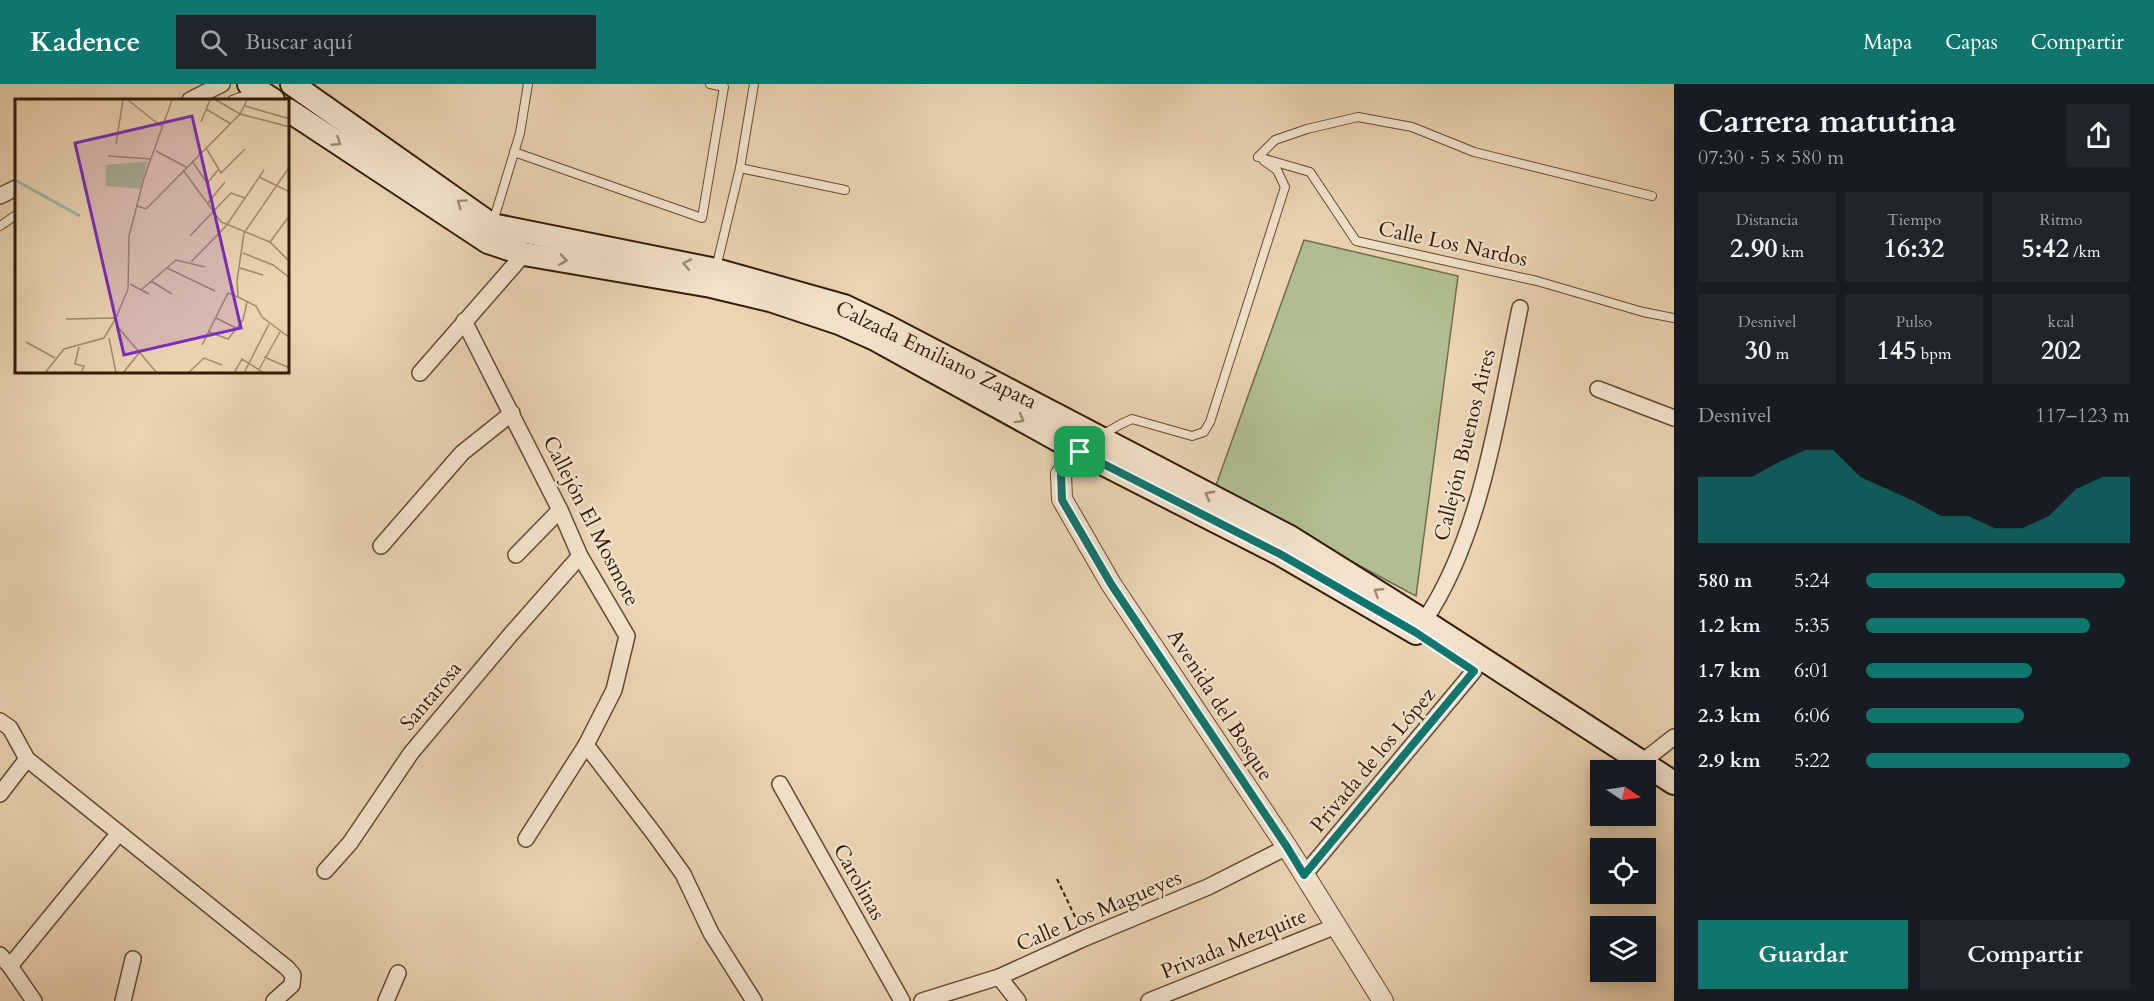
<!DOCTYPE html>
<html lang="es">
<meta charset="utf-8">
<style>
body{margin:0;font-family:Cardo,serif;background:#20242c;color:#f1f3f6;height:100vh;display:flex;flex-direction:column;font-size:22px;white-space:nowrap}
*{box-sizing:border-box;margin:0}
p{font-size:20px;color:#9ea1a6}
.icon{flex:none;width:33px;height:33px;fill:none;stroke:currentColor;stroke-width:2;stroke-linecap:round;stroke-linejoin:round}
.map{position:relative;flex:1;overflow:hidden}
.drawer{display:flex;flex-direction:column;background:#171b24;width:480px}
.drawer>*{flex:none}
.needle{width:39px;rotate:103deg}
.buttons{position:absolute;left:1590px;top:676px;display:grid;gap:12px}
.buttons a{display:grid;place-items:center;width:66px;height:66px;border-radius:0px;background:#171b24;box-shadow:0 3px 15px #0003;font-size:30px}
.pin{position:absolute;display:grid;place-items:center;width:51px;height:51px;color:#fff;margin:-26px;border-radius:12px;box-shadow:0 3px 9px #0006}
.round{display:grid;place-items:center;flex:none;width:63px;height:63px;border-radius:0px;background:#20242c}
.head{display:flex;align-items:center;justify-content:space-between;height:102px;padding:0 24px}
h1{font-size:33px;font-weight:700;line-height:45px}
.stats{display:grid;grid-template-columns:repeat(3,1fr);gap:9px;height:102px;padding:6px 24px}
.stats div{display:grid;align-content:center;border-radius:0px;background:#20242c;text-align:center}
.stats b{font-size:26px;font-weight:700}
.stats small{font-size:16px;font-weight:400}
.stats p{font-size:16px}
.chart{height:168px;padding:12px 24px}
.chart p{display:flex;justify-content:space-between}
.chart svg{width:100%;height:108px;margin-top:6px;fill:#0f766e;opacity:.7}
.primary-button{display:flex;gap:12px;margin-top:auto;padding:12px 24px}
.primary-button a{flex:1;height:69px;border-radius:0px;background:#0f766e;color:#fff;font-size:24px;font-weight:700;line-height:69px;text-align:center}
.primary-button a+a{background:#20242c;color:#f1f3f6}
ul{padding:0 24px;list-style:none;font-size:20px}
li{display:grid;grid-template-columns:96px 72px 1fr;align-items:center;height:45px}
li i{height:15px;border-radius:8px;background:#0f766e}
header{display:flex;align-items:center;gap:36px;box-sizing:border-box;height:84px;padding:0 30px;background:#0f766e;color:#fff}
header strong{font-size:28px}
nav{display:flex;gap:33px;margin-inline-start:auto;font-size:21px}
.search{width:420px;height:54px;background:#20242c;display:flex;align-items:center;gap:15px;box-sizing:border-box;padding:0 21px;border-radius:0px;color:#9ea1a6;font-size:22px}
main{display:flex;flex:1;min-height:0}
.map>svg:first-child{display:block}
</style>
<header>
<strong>Kadence</strong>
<div class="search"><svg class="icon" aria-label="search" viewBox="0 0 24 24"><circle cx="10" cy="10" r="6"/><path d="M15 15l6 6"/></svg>Buscar aquí</div>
<nav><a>Mapa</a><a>Capas</a><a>Compartir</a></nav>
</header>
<main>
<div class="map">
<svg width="1674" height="917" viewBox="0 0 1674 917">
<rect width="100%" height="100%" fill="#ead4b2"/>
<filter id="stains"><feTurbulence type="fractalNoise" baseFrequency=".00333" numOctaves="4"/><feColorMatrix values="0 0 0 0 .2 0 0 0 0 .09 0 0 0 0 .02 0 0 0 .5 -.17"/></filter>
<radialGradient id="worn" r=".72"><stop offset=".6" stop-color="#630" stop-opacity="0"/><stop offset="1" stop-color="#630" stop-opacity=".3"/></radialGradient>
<polygon fill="#b1be91" stroke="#726d4d" stroke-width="1.5" points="1304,156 1458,192 1416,512 1215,404"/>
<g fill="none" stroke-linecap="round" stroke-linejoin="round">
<defs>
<g id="service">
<polyline points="232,16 254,8"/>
<polyline points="514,68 702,134 724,3 710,0"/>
<polyline points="1258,73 1310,88 1356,157 1537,197 1643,228 1674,234"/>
<polyline points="1258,73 1275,56 1307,45 1358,33 1412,43 1474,68 1652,112"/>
<polyline points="740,84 754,0"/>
<polyline points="493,138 520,49 528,0"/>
<polyline points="0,142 16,131"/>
<polyline points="716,184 740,84 845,106"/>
<polyline points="1102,351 1121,340 1132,335 1192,352 1204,348 1210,338 1285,103 1277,86 1264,77"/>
</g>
<g id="minor">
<polyline points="190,16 222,0"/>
<polyline points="0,112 16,104"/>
<polyline points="464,237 560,426 580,472 627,552 614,606 586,661 526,755"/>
<polyline points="420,289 524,170"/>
<polyline points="1598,305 1674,334"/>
<polyline points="381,462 462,369 512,329"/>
<polyline points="516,471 560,426"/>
<path d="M1424 537C1482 452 1499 324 1520 224"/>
<polyline points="0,637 10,644 27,675 287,884 293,891 292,901 274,917"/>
<polyline points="586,661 655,751 683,790 711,849 754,917"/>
<polyline points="1642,678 1674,653"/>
<polyline points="780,700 902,917"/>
<polyline points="0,710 27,675"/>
<polyline points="325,787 350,759 411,669 512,549 580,472"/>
<polyline points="1304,791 1474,587"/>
<polyline points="0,871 10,882 34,917"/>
<polyline points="10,882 119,749"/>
<polyline points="999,893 1018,917"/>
<polyline points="123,917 133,875"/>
<polyline points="386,917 398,889"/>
<polyline points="922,917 999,893 1085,854 1208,803 1287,763"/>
<polyline points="1149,917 1336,842"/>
</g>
<polyline id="tertiary" points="1092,359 1080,368 1061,390 1062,415 1111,500 1287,763 1383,917"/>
<g id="secondary">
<polyline points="249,0 273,16"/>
<polyline points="292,0 492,141 716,186 844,222 888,243 1290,453 1424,537 1674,699"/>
<polyline points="288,26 488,158 524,170 711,202 770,216 839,239 877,256 1080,368 1280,470 1416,549"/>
</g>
</defs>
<use href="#service" stroke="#614a33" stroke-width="10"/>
<use href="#minor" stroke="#614a33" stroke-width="18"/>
<use href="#tertiary" stroke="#614a33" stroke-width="22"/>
<use href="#secondary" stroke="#331c09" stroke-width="26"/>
<polyline stroke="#331c09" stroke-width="2" stroke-dasharray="4.5 3" stroke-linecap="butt" points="1057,795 1079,841"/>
<use href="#service" stroke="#f1e3cd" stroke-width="8"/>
<use href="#minor" stroke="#f1e3cd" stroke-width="15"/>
<use href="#tertiary" stroke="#f1e3cd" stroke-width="20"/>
<use href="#secondary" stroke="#f1e3cd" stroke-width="22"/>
</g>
<defs><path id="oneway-chevron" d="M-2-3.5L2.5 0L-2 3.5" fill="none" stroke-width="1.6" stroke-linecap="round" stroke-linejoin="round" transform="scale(1.5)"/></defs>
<g stroke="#9c8975">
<use href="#oneway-chevron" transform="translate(337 58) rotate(33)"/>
<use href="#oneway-chevron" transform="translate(461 119) rotate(-145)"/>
<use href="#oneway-chevron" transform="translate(563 176) rotate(9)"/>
<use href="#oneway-chevron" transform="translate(687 180) rotate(-169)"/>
<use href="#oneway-chevron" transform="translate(1020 335) rotate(29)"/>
<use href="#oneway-chevron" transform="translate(1209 411) rotate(-152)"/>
<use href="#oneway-chevron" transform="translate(1378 508) rotate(-148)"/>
</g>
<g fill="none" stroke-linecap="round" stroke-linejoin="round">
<defs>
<polygon id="route" points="1080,368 1280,470 1415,548 1474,587 1304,791 1287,763 1111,500 1062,416 1061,390"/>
</defs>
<use href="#route" stroke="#fff" stroke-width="12"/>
<use href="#route" stroke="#0f766e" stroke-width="8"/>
</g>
<g text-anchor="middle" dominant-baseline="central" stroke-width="4.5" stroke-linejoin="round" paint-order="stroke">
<g font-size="21" fill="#331c09" stroke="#f1e3cd">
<text transform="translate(1453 160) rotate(12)">Calle Los Nardos</text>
<text transform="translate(936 271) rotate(26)">Calzada Emiliano Zapata</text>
<text transform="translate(1465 361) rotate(-76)">Callejón Buenos Aires</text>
<text transform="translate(591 437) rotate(63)">Callejón El Mosmote</text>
<text transform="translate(431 612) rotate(-50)">Santarosa</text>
<text transform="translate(1220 621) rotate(57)">Avenida del Bosque</text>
<text transform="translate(1373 676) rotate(-50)">Privada de los López</text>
<text transform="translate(859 798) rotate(61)">Carolinas</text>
<text transform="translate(1099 827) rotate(-23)">Calle Los Magueyes</text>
<text transform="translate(1234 860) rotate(-22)">Privada Mezquite</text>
</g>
</g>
<g transform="translate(15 15)">
<rect width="274" height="274" fill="#ead4b2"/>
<path d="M133 62 125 90 91 87V66Z" fill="#b1be91"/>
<path fill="none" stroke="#98b8aa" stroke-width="3" d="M0 81 65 117"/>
<path fill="none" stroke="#a18a6e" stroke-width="1.5" d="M113 1 147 28M201 1 225 15 275 28M230 7 275 20M191 10 216 25M186 23 195 1M101 45 108 1M191 49 206 74 230 50M141 52 171 68M93 57 136 60M177 62 192 84 204 70M273 70 229 134 222 182 223 198 241 207 247 218 275 239M168 71 206 123 255 143 275 163M244 78 275 93M193 104 210 83M122 107 131 110 140 101 225 15 232 1M175 137 216 94 230 99M255 143 275 116M228 154 258 166 275 179M176 163 211 127 249 71M152 169 200 192M225 169 248 176M136 182 157 195M115 185 134 195M126 191 161 161 190 168M201 219 221 229M51 220 100 219M101 226 142 274M194 233 213 240 228 221 232 203M94 239 101 274M11 243 40 259M187 246 213 194 223 198M64 248 60 265 69 267 66 274M249 258 275 269M30 274 49 250 89 239 101 219 113 190 114 137 129 79 157 1M108 274 124 254M173 274 189 259 207 266M219 274 227 260 249 274M229 274 254 225M242 274 265 233"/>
<path fill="#7b2cbf" fill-opacity="0.15" stroke="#7b2cbf" stroke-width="3" d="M177 17 226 229 109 256 60 44Z"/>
<rect width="274" height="274" fill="none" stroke="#331c09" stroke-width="3"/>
</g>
<rect width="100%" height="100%" filter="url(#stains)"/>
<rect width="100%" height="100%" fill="url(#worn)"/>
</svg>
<div class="buttons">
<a><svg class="needle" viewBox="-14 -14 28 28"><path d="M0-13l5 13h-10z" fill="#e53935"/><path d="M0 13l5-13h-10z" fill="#9ea1a6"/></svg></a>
<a><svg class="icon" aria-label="locate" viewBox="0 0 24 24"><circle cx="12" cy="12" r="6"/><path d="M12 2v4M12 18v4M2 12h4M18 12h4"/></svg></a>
<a><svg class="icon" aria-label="layers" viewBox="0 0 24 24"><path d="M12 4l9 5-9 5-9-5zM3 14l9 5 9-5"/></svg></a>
</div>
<div class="pin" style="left:1080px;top:368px;background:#1e9e55"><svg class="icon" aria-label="arrive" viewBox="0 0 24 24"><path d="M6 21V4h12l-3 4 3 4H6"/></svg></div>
</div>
<section class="drawer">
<div class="head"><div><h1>Carrera matutina</h1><p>07:30 · 5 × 580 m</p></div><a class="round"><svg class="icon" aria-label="share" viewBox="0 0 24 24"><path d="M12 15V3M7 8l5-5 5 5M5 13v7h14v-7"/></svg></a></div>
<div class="stats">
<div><p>Distancia</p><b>2.90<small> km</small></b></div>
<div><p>Tiempo</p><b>16:32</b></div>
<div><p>Ritmo</p><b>5:42<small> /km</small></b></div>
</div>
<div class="stats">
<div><p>Desnivel</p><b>30<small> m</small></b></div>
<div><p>Pulso</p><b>145<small> bpm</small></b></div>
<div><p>kcal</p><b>202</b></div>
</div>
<div class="chart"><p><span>Desnivel</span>117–123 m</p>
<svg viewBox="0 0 160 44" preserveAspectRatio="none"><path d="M0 44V17L10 17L20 17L30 11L40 6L50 6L60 17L70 22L80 27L90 33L100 33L110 38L120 38L130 33L140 22L150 17L160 17V44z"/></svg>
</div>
<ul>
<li><b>580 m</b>5:24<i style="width:98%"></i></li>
<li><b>1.2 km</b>5:35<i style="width:85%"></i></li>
<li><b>1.7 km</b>6:01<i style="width:63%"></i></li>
<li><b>2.3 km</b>6:06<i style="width:60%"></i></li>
<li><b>2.9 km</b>5:22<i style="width:100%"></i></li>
</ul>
<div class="primary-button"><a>Guardar</a><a>Compartir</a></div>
</section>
</main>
